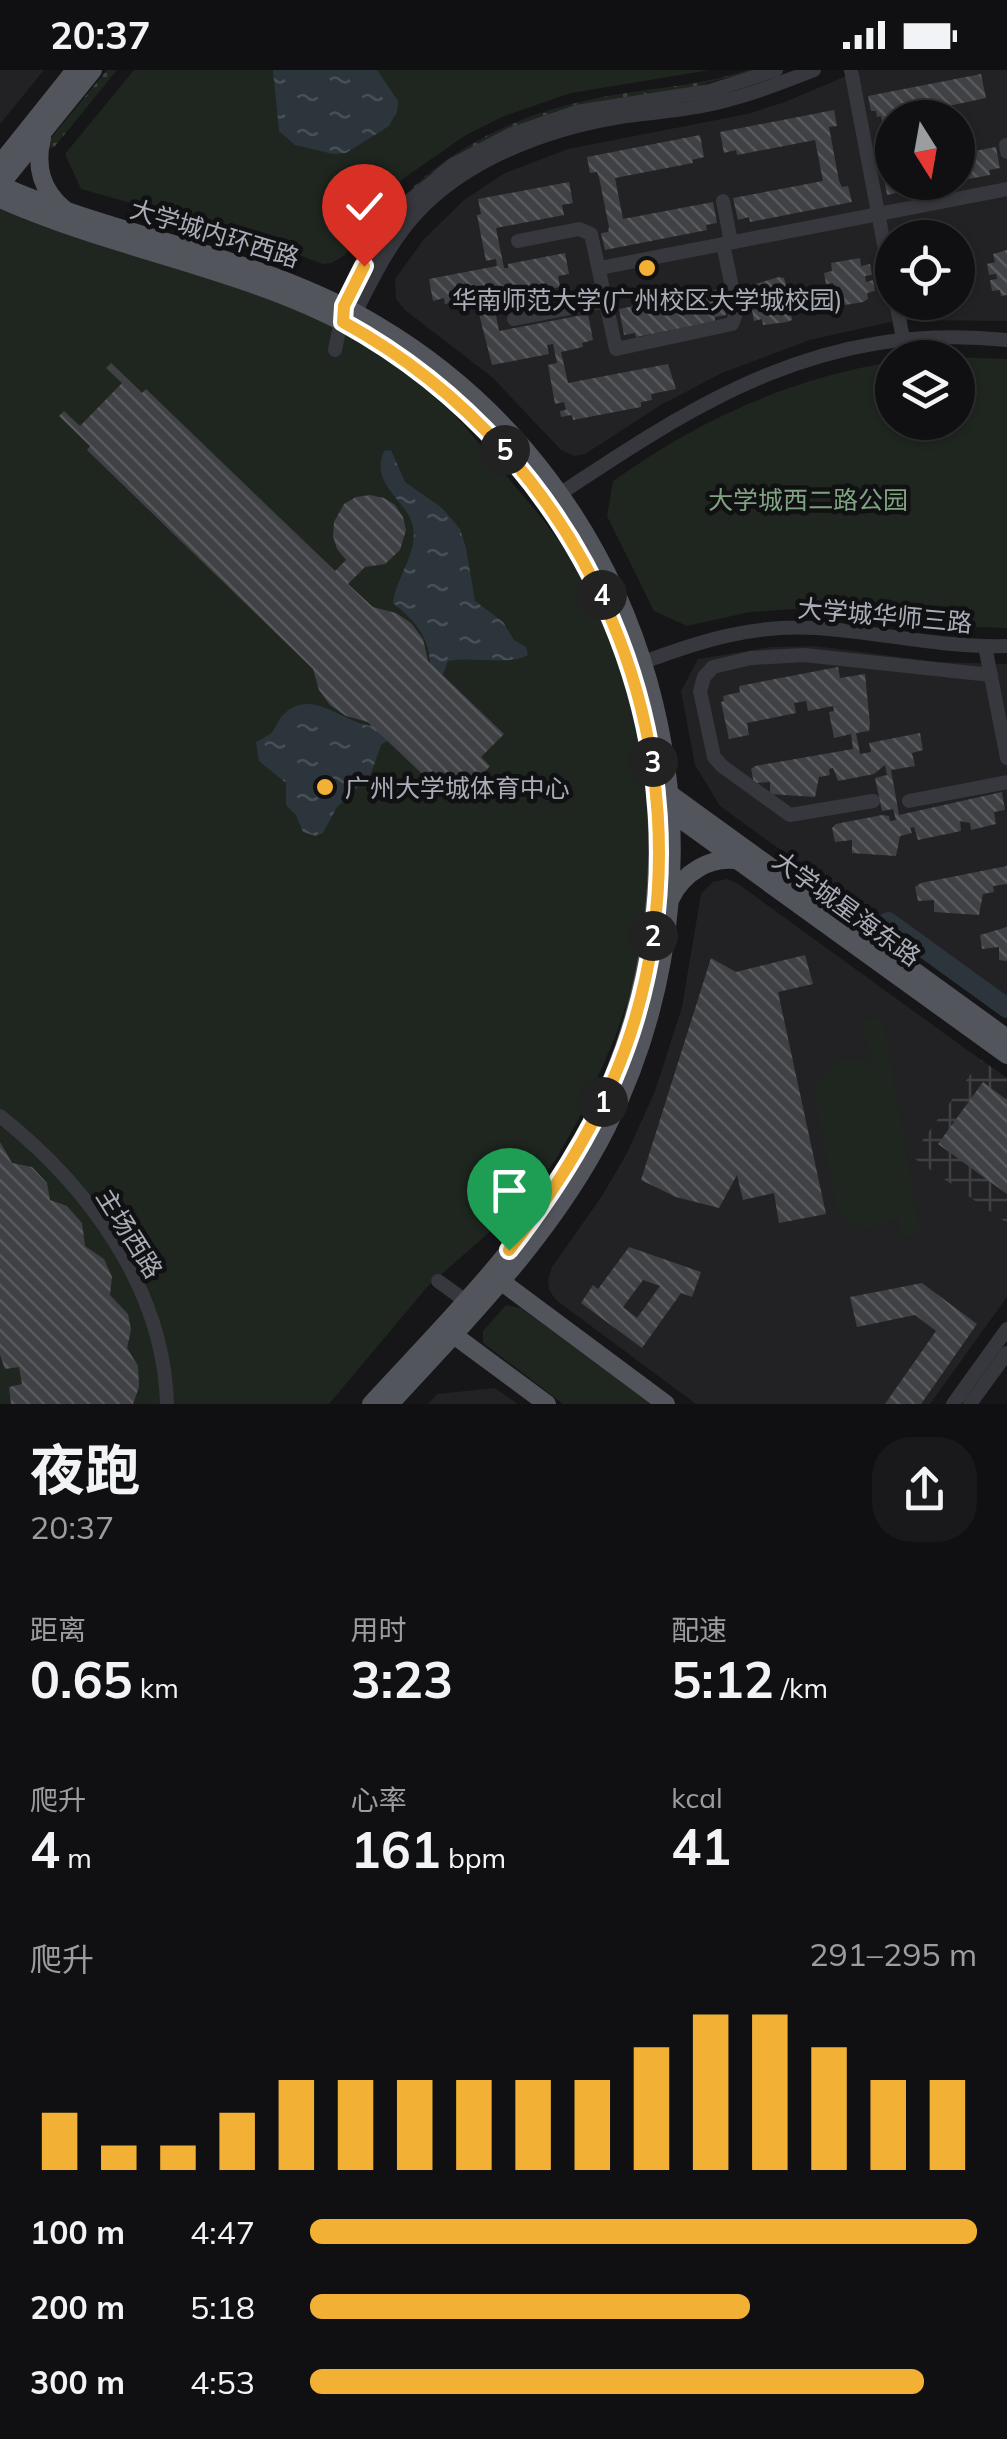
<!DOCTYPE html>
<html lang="zh">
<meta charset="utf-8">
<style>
body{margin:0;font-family:Mulish,"Noto Sans SC",sans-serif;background:#19191b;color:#f1f3f6;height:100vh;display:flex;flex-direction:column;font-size:38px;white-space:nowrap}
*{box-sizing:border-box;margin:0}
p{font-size:32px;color:#9c9d9f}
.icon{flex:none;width:55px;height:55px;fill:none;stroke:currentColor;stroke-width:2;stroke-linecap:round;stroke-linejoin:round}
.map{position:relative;height:1334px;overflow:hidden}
.side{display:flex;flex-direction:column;background:#101012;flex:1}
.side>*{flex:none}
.needle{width:65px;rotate:169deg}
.fabs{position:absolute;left:875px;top:30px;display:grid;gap:20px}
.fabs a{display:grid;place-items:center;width:100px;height:100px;border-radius:50%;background:#101012;box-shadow:0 2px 8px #0004,0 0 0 2px #303032;font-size:50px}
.pin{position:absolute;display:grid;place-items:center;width:85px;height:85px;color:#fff;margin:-102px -42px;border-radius:50% 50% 50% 0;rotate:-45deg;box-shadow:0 0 10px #0007}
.pin .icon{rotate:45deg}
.km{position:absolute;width:50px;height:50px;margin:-25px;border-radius:50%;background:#222;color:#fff;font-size:28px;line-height:50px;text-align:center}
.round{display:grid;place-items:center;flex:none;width:105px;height:105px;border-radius:40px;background:#19191b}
.head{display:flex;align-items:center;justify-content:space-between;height:170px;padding:0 30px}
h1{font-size:55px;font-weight:700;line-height:75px}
.metrics{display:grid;grid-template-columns:repeat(3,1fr);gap:15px;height:170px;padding:10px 30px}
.metrics div{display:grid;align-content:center}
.metrics b{font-size:50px;font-weight:700}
.metrics small{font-size:28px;font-weight:400}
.metrics p{font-size:28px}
.chart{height:280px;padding:20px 30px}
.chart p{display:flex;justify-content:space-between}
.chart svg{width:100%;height:180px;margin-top:10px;stroke:#f2b134;stroke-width:6}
ul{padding:0 30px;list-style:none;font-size:32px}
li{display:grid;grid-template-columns:160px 120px 1fr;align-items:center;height:75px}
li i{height:25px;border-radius:12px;background:#f2b134}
.status{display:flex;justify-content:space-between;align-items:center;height:70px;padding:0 50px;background:#101012;direction:ltr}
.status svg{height:28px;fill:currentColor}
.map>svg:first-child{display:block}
</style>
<div class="status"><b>20:37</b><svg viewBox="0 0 49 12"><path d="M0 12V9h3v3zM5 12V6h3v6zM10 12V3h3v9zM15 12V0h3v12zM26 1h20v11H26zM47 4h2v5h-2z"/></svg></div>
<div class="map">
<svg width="1007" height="1334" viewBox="0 0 1007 1334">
<defs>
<pattern id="industrial-grid" width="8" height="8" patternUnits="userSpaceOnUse" patternTransform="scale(2.5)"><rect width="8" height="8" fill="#222225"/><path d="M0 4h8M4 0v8" fill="none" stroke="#3f3f43"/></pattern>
<pattern id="grass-dots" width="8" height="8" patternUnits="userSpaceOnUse" patternTransform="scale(2.5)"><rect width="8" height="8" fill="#1e261f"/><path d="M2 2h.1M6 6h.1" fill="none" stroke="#3c433d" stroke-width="1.8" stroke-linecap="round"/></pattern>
<pattern id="water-ripples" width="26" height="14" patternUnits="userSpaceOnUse" patternTransform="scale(2.5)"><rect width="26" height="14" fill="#2c353c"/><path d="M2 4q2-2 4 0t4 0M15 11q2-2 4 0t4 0" fill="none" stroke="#485056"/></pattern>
<pattern id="building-back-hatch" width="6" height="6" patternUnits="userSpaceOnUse" patternTransform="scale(2.5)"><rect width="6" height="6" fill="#404145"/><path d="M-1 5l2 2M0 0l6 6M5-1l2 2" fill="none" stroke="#595a5e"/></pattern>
</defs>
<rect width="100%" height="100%" fill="#161618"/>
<g fill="#222225" fill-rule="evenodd">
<polygon points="0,0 44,0 0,54"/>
<path d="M860 0H1007V251L899 250 810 270 722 303 661 335 585 384 574 386 561 380 493 308 405 240 396 229 395 209 424 169 464 130 505 103 568 79 747 44 785 32ZM892 48H958V112H892ZM892 168H958V232H892Z"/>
<polygon points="815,576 939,592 1007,594 1007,932 890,847 884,855 720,736 695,695 681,621 698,589 770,577"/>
<polygon points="727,809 737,813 981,990 912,1086 1007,1153 1007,1227 930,1334 696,1334 556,1230 549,1220 548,1210 552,1197 602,1126 627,1083 655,1021 682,937 701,824 713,812"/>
<polygon points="495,1318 518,1334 428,1334 437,1324"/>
</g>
<polygon fill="url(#industrial-grid)" points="981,990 1007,1008 1007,1153 911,1086"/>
<g fill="url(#grass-dots)">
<polygon points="107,0 117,0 55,76 44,81 51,68"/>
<path d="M748 0H755L692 17 574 35 509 58 429 104 390 142 358 188C413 90 511 41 620 24 664 17 706 14 748 0Z"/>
</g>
<g fill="#1e261f">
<polygon points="134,0 710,0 571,23 504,46 466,65 404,108 380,135 345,185 332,193 323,194 245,165 81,119 65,84"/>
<polygon points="0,139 315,236 416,308 462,353 541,447 584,505 606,545 629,606 659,802 643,889 614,970 582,1043 556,1089 523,1133 428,1216 329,1334 0,1334"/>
<path d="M950 287 1007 289V558L926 555 841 542 795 539 750 542 687 556 654 541 607 446 613 411C697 351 790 308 892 292V352H958V288Z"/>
<path d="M883 948 920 1165 902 1168 898 1147C878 1162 854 1163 837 1141L814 1019C825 996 846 982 871 993L863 951Z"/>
<polygon points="506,1235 521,1238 652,1334 563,1334 483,1273 483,1261"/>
</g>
<g fill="url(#water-ripples)">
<polygon points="273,0 377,0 398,31 397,41 389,56 346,83 333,84 295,75 279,61"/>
<path d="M391 380 405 412 442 438 460 459 466 478 475 531 503 552 514 570 526 577 528 585C510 596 471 586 448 591L442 607 398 664 381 675 370 706 337 737 323 763 316 766 303 762 296 745 286 735V713L259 691 256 672C261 669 266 667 270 664 276 659 278 649 284 644 313 617 341 653 373 656L430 593C429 565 413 549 393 533 396 508 418 483 413 457 408 430 369 415 384 381Z"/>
</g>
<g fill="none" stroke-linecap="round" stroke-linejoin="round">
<polyline stroke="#2c353c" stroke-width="20" points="888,852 1007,938"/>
</g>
<g fill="url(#building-back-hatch)" fill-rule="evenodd">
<polygon points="981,4 986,28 892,48 891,98 881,46 877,47 876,41 871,41 868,26"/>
<polygon points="834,40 837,56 829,57 839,111 842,117 848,116 852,132 750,152 749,147 738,150 733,128 823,111 815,70 737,85 736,80 724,83 720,62"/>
<polygon points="700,65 704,87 692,90 693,93 615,108 623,149 713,132 717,153 706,155 707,160 605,180 601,163 608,162 609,157 599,107 597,102 590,103 587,87"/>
<polygon points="996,77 1000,98 989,100 990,105 958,111 958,84"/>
<polygon points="892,107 892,112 942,114 887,125 884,109"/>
<polygon points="569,112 573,133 562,135 564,145 496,158 504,198 508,198 508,194 565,183 569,204 558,206 560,217 493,229 499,261 588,244 593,270 582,273 583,277 561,282 568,313 668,294 676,319 651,324 652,330 641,332 641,337 573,350 572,345 561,347 560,341 566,340 564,332 555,334 548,295 557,293 553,274 547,275 549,284 492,295 477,236 487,234 484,219 467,222 468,229 445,234 444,228 433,231 429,209 497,196 496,189 486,191 477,145 481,144 478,129"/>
<polygon points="1007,180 1007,225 1001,226 1000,220 992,221 990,210 997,209 996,204 989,205 987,194 995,192 993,184"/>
<polygon points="860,188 861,196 870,194 872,205 865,206 866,212 873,210 875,221 867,223 868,229 863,232 845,235 839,235 838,229 829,230 827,219 834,218 833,213 826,214 824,203 832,201 831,193"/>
<polygon points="779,207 784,208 786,216 794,214 796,225 789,227 790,232 797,231 799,242 791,243 792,250 787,252 763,255 762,249 754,251 752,240 759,238 758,233 751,234 748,223 757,222 755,214"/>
<polygon points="721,219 726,245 715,247 715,252 636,267 635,263 624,265 619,239"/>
<polygon points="111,293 142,323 146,319 335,501 346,490 337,479 333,466 334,452 344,434 356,427 370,425 384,428 395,435 403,447 406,460 400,480 385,494 365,497 348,514 373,537 396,543 411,553 423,569 428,591 504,664 481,687 490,696 476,711 467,702 444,725 368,652 346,646 330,635 319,620 313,599 87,380 90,376 59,346 64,341 80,356 122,313 106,298"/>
<polygon points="838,597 840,608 865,604 870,654 869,661 856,663 860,684 871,682 869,673 920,663 923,680 912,683 915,696 891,700 899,745 1002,722 1005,740 994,742 996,754 971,760 970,753 960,751 961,761 918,770 914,757 910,758 912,763 900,766 896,786 852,783 852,770 835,772 832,758 836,754 882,745 889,746 890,751 896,750 893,739 882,741 875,708 887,705 885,695 874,704 838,711 833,698 829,699 830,705 819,707 815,727 770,724 770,712 754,713 751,699 755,696 853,679 851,664 834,668 829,642 834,641 833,636 808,641 806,631 794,633 796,643 747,653 749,665 729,669 721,632 724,631 723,626 740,622 739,616"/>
<polygon points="1007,796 1007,814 993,816 994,822 983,824 979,845 934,842 934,830 918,831 915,817 921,813"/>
<polygon points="1007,857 1007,891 999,890 999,877 982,879 980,865"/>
<polygon points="805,885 813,914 778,922 826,1144 779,1153 774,1123 743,1130 737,1105 719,1138 676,1127 641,1110 711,888 736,902"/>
<polygon points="983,1012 1007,1030 1007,1124 938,1074"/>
<polygon points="0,1072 12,1093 32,1097 47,1113 50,1130 67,1136 82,1153 85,1176 104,1189 112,1207 110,1225 128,1244 131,1260 127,1278 138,1296 139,1317 133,1334 11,1334 9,1317 22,1314 19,1297 5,1299 0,1285"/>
<path d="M629 1177 701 1202 692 1227 681 1223 642 1278 581 1233 593 1215 598 1219ZM643 1210 660 1216 637 1248 623 1237Z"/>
<polygon points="922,1213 977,1254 921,1334 885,1334 936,1261 915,1245 857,1257 850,1227"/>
</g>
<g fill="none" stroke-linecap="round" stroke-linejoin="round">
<g stroke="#37383d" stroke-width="14">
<polyline points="851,0 892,217"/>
<polyline points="1006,75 1007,82"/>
<polyline points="723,131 731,172"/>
<polyline points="518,171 579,159 591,164 616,279 732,254 737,241 723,174"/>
<polyline points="600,198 1007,119"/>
<polyline points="896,232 903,269"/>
<path d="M347 249 355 243C373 208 389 174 415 145 466 89 547 59 620 47 645 43 671 42 696 37 737 30 776 15 814 0"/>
<polyline points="514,249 607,231"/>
<polyline points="335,280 344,236 374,178 406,134 451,96 512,64 576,42 710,21 776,0"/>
<path d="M552 429C699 331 821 251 1007 270"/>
<polyline points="985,576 1007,688"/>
<path d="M644 592C700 571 754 554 816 558 880 562 942 578 1007 576"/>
<polyline points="873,731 790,745 722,696 714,687 700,621 704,607 713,597 751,588 804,585 991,605"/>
<polyline points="909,731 1007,712"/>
<path d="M0 1046C88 1116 164 1218 167 1334"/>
<polyline points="438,1211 474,1237"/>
<polyline points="953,1334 1007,1259"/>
<polyline points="970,1334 1007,1283"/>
</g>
<g stroke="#53555c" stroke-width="18">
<path d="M42 68C35 96 41 120 64 139"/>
<polyline points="0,94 75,0"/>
<path d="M0 115C124 170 260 185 377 255 653 419 748 773 607 1057 554 1163 469 1248 390 1334"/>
<polyline points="0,115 93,0"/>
<path d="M0 129C133 188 270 200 394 282 655 455 729 797 584 1069 531 1170 447 1251 371 1334"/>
<polyline points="670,724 1007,968"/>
<polyline points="665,738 1007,985"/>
<path d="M671 828C683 803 711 785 740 791"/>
<polyline points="494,1206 666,1334"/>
<polyline points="447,1260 547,1334"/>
</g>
</g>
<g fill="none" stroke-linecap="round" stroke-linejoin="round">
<defs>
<path id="route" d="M364 196 344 236 343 252C589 387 715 677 635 949 610 1034 563 1110 509 1180"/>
</defs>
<use href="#route" stroke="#fff" stroke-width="20"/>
<use href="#route" stroke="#f2b134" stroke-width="12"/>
</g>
<g fill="#f2b134" stroke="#111113" stroke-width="4">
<circle cx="647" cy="198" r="10"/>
<circle cx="325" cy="717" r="10"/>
</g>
<g text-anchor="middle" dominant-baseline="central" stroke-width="9" stroke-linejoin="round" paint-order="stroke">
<g font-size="25" fill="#a8adb8" stroke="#111113">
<text transform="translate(215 163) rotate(17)">大学城内环西路</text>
<text transform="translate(885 545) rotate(5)">大学城华师三路</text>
<text transform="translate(847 838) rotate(36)">大学城星海东路</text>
<text transform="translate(130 1163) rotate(58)">主场西路</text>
</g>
<g font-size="25" fill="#a8adb8" stroke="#111113">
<text x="647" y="229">华南师范大学(广州校区大学城校园)</text>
<text x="345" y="717" text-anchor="start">广州大学城体育中心</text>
</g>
<g font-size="25" fill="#7fa381" stroke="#111113">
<text x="808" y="429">大学城西二路公园</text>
</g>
</g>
</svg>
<div class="fabs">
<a><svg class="needle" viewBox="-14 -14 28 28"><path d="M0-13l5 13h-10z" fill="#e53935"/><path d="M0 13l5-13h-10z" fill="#9c9d9f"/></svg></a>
<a><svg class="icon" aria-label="locate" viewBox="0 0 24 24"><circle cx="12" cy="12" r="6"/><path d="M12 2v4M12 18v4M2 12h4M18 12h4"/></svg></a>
<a><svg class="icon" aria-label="layers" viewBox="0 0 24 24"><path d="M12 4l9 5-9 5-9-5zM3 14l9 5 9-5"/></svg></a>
</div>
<div class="pin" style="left:509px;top:1180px;background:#1e9e55"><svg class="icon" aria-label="arrive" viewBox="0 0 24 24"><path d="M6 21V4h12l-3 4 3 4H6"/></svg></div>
<div class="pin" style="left:364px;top:196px;background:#d93025"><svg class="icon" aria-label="check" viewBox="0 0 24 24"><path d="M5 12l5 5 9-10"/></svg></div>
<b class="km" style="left:603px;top:1032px">1</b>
<b class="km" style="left:653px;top:866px">2</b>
<b class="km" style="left:653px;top:692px">3</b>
<b class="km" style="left:602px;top:525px">4</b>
<b class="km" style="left:505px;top:380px">5</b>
</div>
<section class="side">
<div class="head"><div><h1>夜跑</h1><p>20:37</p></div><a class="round"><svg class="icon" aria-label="share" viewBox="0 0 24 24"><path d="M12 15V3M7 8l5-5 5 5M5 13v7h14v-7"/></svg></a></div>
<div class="metrics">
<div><p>距离</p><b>0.65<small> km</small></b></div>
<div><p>用时</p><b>3:23</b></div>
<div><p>配速</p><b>5:12<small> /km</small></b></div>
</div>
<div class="metrics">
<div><p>爬升</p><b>4<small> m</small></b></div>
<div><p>心率</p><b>161<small> bpm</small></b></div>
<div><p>kcal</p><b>41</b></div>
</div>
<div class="chart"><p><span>爬升</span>291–295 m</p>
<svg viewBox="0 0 160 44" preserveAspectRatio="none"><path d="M5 44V30M15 44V38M25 44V38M35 44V30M45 44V22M55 44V22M65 44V22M75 44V22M85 44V22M95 44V22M105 44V14M115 44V6M125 44V6M135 44V14M145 44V22M155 44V22"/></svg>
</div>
<ul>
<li><b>100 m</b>4:47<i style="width:100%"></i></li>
<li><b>200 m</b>5:18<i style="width:66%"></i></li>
<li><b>300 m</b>4:53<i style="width:92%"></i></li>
</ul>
</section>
